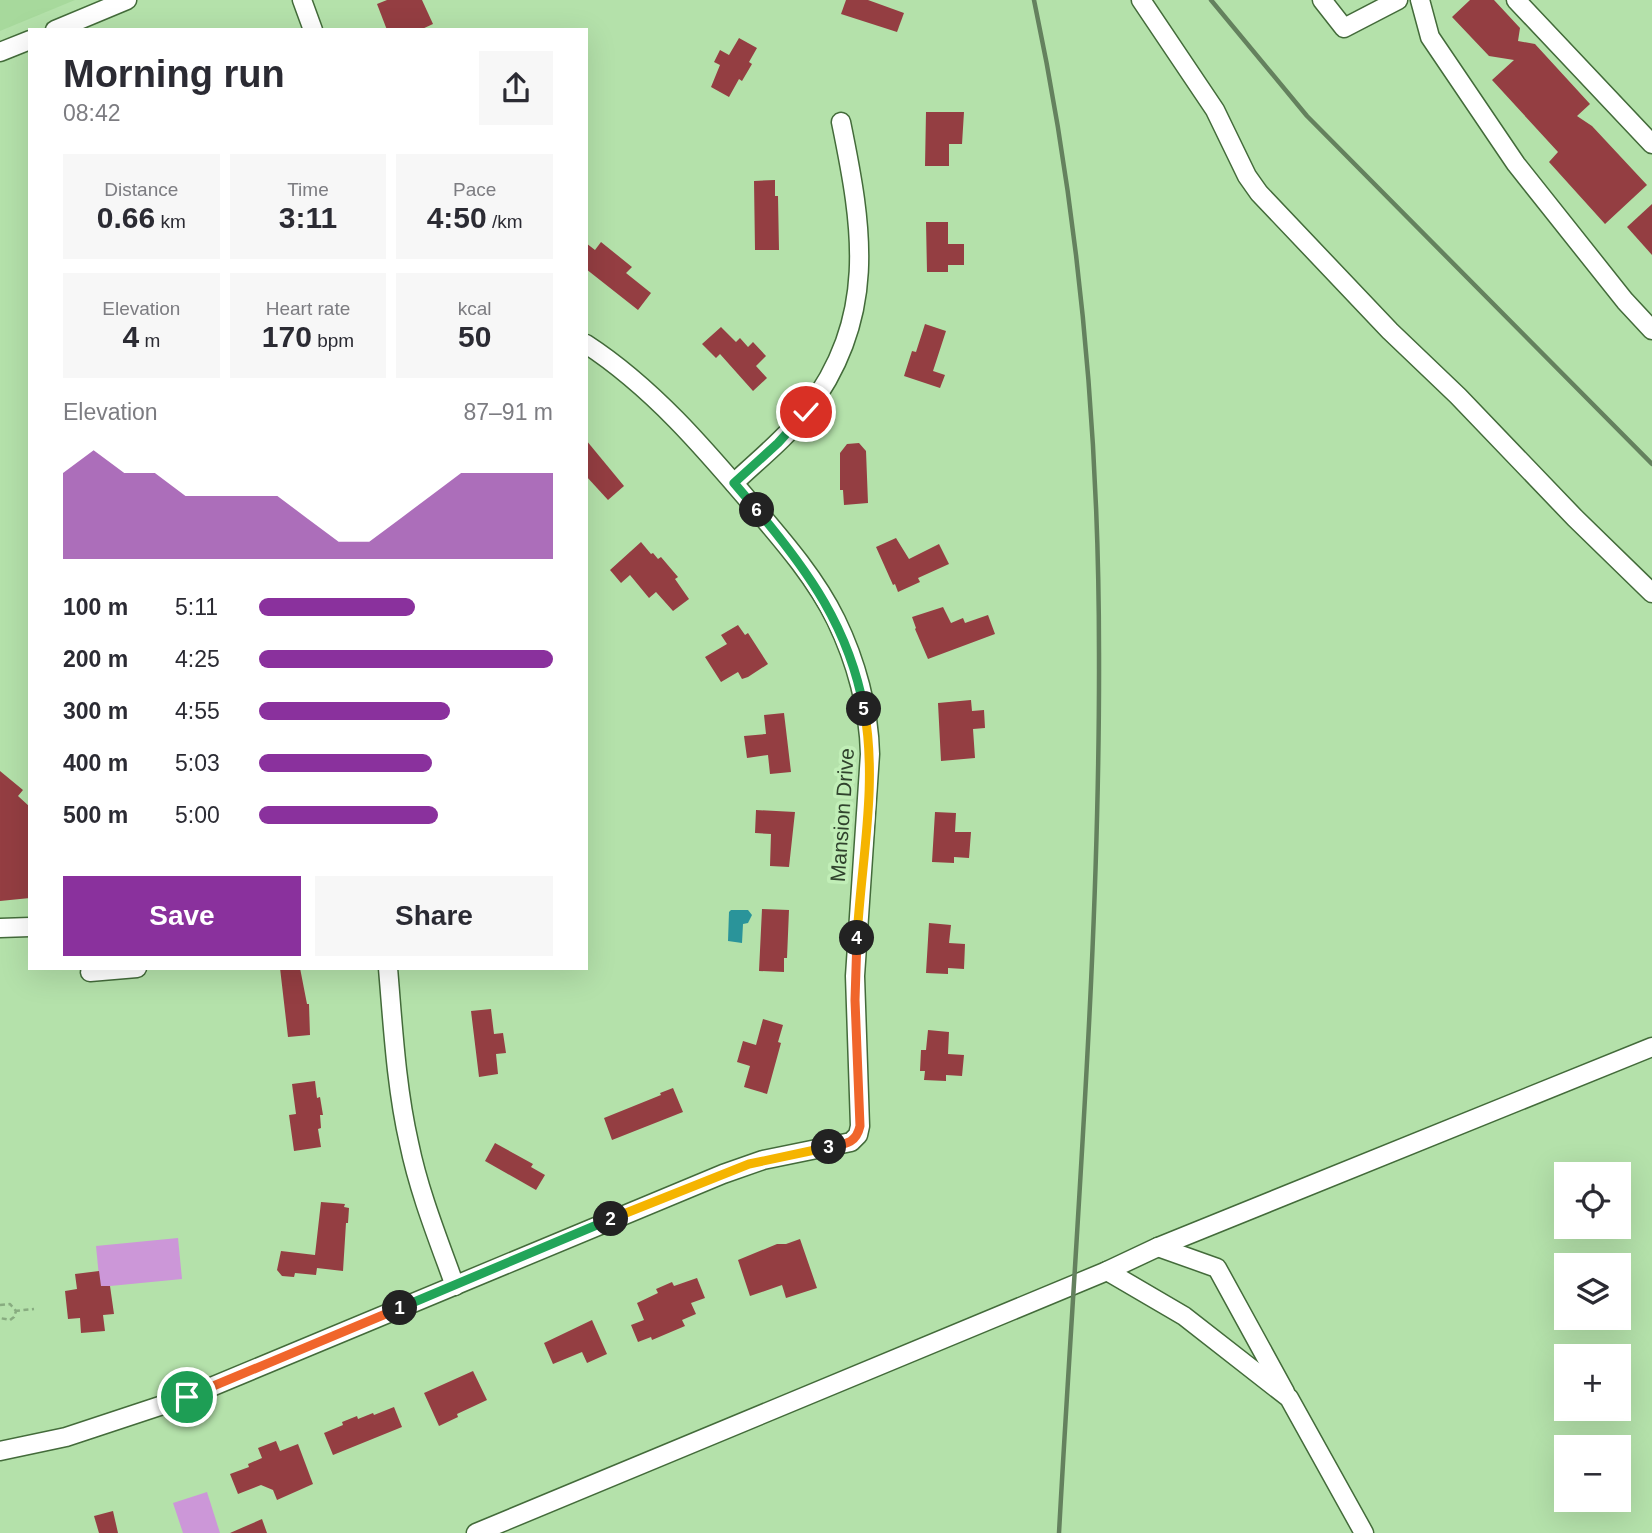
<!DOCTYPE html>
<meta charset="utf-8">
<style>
body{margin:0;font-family:Arial,sans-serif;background:#f7f7f7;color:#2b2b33;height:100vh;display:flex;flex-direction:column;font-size:26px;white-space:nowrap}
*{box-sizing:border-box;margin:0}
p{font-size:23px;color:#7c7c81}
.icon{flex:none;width:38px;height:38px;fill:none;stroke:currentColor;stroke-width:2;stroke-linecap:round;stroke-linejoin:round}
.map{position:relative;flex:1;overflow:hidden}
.details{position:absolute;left:28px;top:28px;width:560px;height:942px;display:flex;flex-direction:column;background:#fff;border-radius:0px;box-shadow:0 7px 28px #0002}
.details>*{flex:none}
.tools{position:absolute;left:1554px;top:1162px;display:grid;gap:14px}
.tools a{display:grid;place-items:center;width:77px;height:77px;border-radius:0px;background:#fff;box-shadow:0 7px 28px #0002;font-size:35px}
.pin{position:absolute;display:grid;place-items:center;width:60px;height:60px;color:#fff;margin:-30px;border:4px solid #fff;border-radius:50%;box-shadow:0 2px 7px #0007}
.km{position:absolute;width:35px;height:35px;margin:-18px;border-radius:50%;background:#222;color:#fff;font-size:19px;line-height:35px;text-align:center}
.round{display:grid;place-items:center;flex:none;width:74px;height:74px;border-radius:0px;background:#f7f7f7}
.head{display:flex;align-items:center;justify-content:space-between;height:119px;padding:0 35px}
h1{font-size:38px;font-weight:800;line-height:52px}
.stats{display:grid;grid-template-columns:repeat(3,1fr);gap:10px;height:119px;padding:7px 35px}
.stats div{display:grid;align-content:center;border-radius:0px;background:#f7f7f7;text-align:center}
.stats b{font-size:30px;font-weight:800}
.stats small{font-size:19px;font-weight:400}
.stats p{font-size:19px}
.chart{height:196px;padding:14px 35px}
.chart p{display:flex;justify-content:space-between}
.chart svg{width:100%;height:126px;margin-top:7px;fill:#8a319d;opacity:.7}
.action{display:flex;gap:14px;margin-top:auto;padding:14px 35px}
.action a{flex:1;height:80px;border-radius:0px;background:#8a319d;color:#fff;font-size:28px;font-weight:800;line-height:80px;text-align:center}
.action a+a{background:#f7f7f7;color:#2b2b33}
ul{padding:0 35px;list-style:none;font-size:23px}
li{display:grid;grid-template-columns:112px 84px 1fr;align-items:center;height:52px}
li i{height:18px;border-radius:9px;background:#8a319d}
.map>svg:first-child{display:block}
</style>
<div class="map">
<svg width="1652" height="1533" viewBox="0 0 1652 1533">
<rect width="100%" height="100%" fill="#b4e1aa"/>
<polygon fill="#a7d99c" points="0,0 75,0 0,31"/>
<g fill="#cc97d8">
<polygon points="178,1238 182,1279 100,1287 96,1246"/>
<polygon points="207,1492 220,1533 183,1533 173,1503"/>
</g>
<polygon fill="#2a949a" points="731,910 748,910 752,915 748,923 743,924 742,943 728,941 729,912"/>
<g fill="#943e42">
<polygon points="387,0 422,0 433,24 420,30 387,30 377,4"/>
<polygon points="846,0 868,0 904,13 897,32 841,14"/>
<polygon points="1470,0 1494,0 1520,28 1518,41 1535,44 1590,104 1577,116 1592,126 1647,185 1605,224 1549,162 1558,152 1492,80 1514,60 1489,56 1452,17"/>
<polygon points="739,38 757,48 749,62 752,64 742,81 739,79 729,97 711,87 720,65 714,62 720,50 729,55"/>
<polygon points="926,112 964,112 962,144 949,144 949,166 925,166"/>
<polygon points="775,180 775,196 778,196 779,250 755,250 754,181"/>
<polygon points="1652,204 1652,255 1627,227"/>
<polygon points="926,222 948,222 948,244 964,244 964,265 948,265 948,272 927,272"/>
<polygon points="601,242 632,267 626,273 651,293 638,310 586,269 586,243 595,250"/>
<polygon points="925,324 946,331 933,371 945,375 940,388 904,376 912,351 916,352"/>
<polygon points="721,327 736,342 740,338 748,347 753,342 766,356 756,366 767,378 753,391 720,354 716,358 702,344"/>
<polygon points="586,440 624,486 608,500 586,476"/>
<polygon points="859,443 866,451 868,503 844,505 843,490 840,490 840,453 847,444"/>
<polygon points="896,538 909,559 939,544 949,564 918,578 920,582 898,592 895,584 893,585 876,547"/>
<polygon points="641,542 651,554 653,553 658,559 661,557 678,577 675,579 689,599 673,611 656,592 649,598 630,575 621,583 610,570"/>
<polygon points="943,607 951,623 963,618 965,623 988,615 995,634 928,659 915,629 916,628 912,617"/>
<polygon points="738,625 745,635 748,633 768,664 748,677 742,679 738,672 721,682 705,657 727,644 721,635"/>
<polygon points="971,700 972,711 984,710 985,728 973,729 975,758 941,761 938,703"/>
<polygon points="784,713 791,772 770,774 768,755 747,758 744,736 766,734 764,715"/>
<polygon points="0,771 23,790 18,796 30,807 30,898 0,901"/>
<polygon points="756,810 795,812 789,867 770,866 771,834 755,833"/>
<polygon points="935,812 956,813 955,832 971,832 969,858 954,857 954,863 932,862"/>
<polygon points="762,909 789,910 787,958 784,958 784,972 759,971"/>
<polygon points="929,923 951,925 949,943 965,944 964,969 948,968 948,974 926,973"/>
<polygon points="280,968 300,968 307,1004 309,1004 310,1035 288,1037"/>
<polygon points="491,1009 494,1034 503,1033 506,1053 496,1054 498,1074 479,1077 471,1011"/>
<polygon points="763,1019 783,1025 778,1042 781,1043 767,1094 744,1087 750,1066 737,1062 743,1041 756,1045"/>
<polygon points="928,1030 949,1032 948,1054 964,1055 962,1076 946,1075 946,1081 924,1080 925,1071 920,1071 921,1050 926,1050"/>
<polygon points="315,1081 317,1098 320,1097 323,1115 320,1115 321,1128 318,1129 321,1147 294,1151 289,1115 296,1114 292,1084"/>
<polygon points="673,1088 683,1112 612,1140 604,1118 661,1095 660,1093"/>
<polygon points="495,1143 533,1164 531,1167 545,1175 536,1190 485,1161"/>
<polygon points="321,1202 345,1204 344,1207 349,1208 348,1223 346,1223 343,1271 317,1268 316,1275 295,1273 294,1277 282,1276 277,1270 281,1251 315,1255"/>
<polygon points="800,1239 817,1288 786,1298 782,1285 750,1296 738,1260 777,1244 786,1244"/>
<polygon points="99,1271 101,1286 110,1286 114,1314 103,1315 105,1331 81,1333 80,1318 68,1319 65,1291 77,1289 75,1274"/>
<polygon points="697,1278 705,1298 691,1303 696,1314 682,1320 685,1326 652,1340 651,1337 638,1342 631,1325 644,1320 637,1303 658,1293 656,1289 672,1282 674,1286"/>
<polygon points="592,1320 607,1354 587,1363 582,1352 553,1364 544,1343"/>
<polygon points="473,1371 487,1400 457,1414 458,1417 439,1426 424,1393"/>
<polygon points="394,1407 402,1427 333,1455 324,1433 343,1425 342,1422 357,1416 358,1419 373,1413 374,1415"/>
<polygon points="276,1441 280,1451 298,1444 313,1484 277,1500 273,1490 261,1485 238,1494 230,1474 249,1467 248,1464 262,1458 258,1448"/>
<polygon points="113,1511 118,1533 99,1533 94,1516"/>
<polygon points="262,1519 267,1533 230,1533"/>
</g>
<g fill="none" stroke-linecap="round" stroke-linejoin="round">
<defs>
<g id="minor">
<polyline points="302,0 313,30"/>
<polyline points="1141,0 1215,110 1247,176 1259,193 1390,331 1458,396 1575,518 1652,593"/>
<polyline points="1322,0 1344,28 1398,0"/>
<polyline points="1420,0 1430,37 1516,164 1625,301 1652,330"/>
<polyline points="1516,0 1652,144"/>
<polyline points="55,30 127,0"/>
<polyline points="0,52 30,40"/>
<path d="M734 483C758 460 785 439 806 412 878 318 863 229 841 122"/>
<polyline points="0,928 30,927"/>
<path d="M388 968C393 1026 396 1086 409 1143 419 1192 438 1239 455 1286"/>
<polyline points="90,972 137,968"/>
<polyline points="1158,1247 1217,1268 1285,1392"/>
<polyline points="1107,1271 1184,1316 1289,1398 1364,1533"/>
<path d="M0 1451 66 1437 187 1397 723 1174 763 1160 851 1142 858 1135 860 1126 855 976 870 754C869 709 856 661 836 620 816 579 784 542 755 508 704 448 652 387 586 344"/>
<polyline points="476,1533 1107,1271 1158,1247 1652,1047"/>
</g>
</defs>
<use href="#minor" stroke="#436b3a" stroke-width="21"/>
<g stroke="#88ac80" stroke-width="2.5" stroke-dasharray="5 3.5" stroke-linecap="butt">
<polyline points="0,1305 10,1304 16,1311 14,1317 10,1320 0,1318"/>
<polyline points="15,1311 34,1309"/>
</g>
<use href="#minor" stroke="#fff" stroke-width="18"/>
<g stroke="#64815e" stroke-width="4.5">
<path d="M1034 0C1079 212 1099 437 1099 653 1100 946 1075 1240 1059 1533"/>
<polyline points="1211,0 1307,116 1652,464"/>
</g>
</g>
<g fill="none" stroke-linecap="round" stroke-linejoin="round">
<defs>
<polyline id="split-1" points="187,1397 400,1308"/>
<polyline id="split-2" points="400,1308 611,1219"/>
<polyline id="split-3" points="611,1219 749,1164 829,1147"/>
<path id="split-4" d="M829 1147C845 1144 856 1144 860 1126L855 1000 857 938"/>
<path id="split-5" d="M857 938C861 863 878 784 864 709"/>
<path id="split-6" d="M757 510C809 572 849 628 864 709"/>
<polyline id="split-7" points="757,510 734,483 778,443 806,412"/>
</defs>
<use href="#split-1" stroke="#fff" stroke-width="14"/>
<use href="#split-2" stroke="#fff" stroke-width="14"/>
<use href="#split-3" stroke="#fff" stroke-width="14"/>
<use href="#split-4" stroke="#fff" stroke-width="14"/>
<use href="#split-5" stroke="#fff" stroke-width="14"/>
<use href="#split-6" stroke="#fff" stroke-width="14"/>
<use href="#split-7" stroke="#fff" stroke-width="14"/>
<use href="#split-1" stroke="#f0652b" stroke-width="9"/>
<use href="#split-2" stroke="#22a559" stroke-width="9"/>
<use href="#split-3" stroke="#f5b400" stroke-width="9"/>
<use href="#split-4" stroke="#f0652b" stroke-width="9"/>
<use href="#split-5" stroke="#f5b400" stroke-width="9"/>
<use href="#split-6" stroke="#22a559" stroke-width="9"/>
<use href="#split-7" stroke="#22a559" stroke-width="9"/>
</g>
<g text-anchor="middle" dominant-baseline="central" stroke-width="7" stroke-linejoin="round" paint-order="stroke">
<g font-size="21" fill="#30422d" stroke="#c1eeb7">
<text transform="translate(842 815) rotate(-86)">Mansion Drive</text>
</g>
</g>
</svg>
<div class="tools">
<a><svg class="icon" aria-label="locate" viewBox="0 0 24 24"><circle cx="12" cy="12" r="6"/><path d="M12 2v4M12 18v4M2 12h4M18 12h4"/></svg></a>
<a><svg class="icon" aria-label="layers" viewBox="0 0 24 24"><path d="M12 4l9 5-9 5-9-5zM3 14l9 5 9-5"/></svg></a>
<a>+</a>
<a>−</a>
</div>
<div class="pin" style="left:187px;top:1397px;background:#1e9e55"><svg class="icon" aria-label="arrive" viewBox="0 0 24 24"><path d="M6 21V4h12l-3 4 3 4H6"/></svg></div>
<div class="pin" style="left:806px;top:412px;background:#d93025"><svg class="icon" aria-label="check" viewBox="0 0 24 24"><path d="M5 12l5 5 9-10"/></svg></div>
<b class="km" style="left:400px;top:1308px">1</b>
<b class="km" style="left:611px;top:1219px">2</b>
<b class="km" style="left:829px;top:1147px">3</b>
<b class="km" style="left:857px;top:938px">4</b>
<b class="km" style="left:864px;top:709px">5</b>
<b class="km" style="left:757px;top:510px">6</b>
<section class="details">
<div class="head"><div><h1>Morning run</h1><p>08:42</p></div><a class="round"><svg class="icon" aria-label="share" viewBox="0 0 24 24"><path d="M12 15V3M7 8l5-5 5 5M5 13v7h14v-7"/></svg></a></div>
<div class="stats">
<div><p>Distance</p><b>0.66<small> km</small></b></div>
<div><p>Time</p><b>3:11</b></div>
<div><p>Pace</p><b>4:50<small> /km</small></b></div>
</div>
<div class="stats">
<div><p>Elevation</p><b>4<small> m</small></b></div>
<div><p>Heart rate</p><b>170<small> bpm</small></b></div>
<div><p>kcal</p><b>50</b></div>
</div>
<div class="chart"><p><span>Elevation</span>87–91 m</p>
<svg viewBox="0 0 160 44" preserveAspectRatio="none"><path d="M0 44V14L10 6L20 14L30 14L40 22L50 22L60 22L70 22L80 30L90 38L100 38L110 30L120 22L130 14L140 14L150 14L160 14V44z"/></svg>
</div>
<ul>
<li><b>100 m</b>5:11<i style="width:53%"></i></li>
<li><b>200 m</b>4:25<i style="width:100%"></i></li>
<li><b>300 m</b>4:55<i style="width:65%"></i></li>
<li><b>400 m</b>5:03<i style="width:59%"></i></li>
<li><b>500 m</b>5:00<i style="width:61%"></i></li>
</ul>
<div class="action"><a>Save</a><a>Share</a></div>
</section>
</div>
